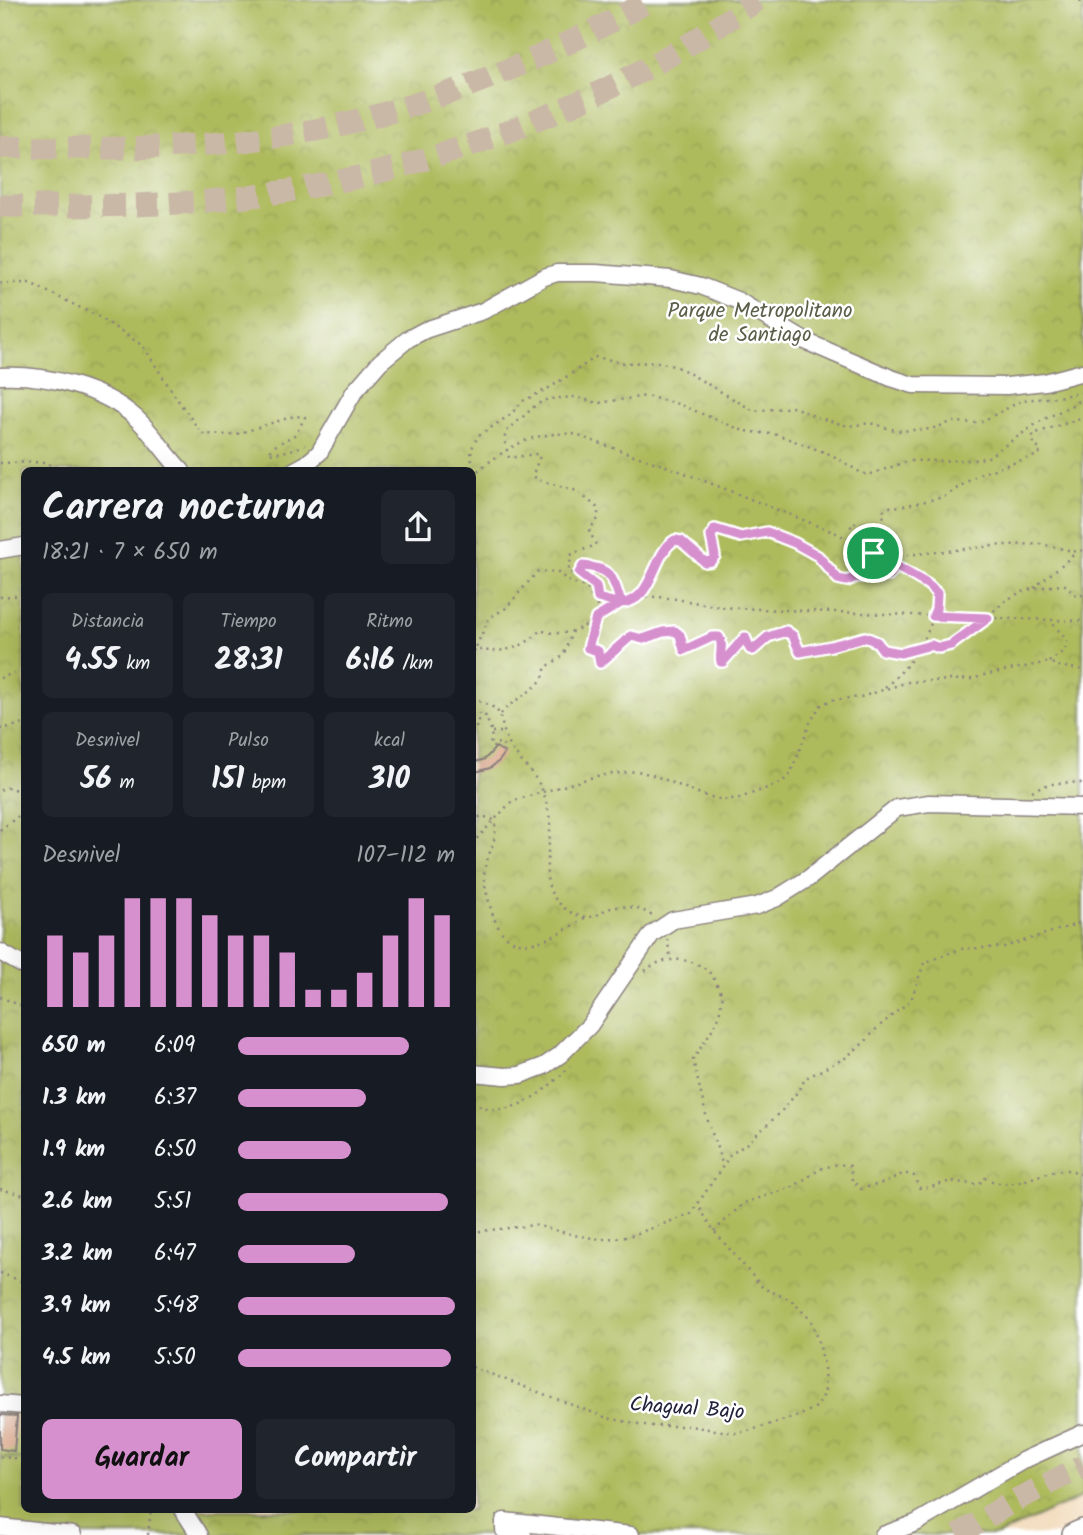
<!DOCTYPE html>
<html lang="es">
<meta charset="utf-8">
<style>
body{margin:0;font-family:Kalam,sans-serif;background:#20242c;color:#f1f3f6;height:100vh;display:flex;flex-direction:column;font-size:26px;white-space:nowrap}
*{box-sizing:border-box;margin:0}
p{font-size:23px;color:#9ea1a6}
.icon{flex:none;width:38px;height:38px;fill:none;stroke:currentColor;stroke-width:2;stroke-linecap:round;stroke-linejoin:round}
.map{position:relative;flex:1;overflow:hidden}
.panel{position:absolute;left:21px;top:467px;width:455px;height:1046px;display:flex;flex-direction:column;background:#171b24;border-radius:10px;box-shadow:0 7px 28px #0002}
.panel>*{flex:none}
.pin{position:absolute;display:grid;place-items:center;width:60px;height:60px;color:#fff;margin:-30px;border:4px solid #fff;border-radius:50%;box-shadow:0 2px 7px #0007}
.round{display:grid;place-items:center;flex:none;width:74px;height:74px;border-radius:10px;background:#20242c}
.headline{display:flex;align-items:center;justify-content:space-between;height:119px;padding:0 21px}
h1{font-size:38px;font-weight:600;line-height:52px}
.stats{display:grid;grid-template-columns:repeat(3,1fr);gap:10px;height:119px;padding:7px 21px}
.stats div{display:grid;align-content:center;border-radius:10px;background:#20242c;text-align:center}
.stats b{font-size:30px;font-weight:600}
.stats small{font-size:19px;font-weight:400}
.stats p{font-size:19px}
.chart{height:196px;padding:14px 21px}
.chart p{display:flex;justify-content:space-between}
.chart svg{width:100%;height:126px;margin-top:7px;stroke:#d690ce;stroke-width:6}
.primary-button{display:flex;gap:14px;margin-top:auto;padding:14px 21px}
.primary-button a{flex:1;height:80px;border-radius:10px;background:#d690ce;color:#111;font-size:28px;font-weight:600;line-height:80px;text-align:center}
.primary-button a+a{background:#20242c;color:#f1f3f6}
ul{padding:0 21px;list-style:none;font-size:23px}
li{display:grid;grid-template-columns:112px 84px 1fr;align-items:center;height:52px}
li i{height:18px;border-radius:9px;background:#d690ce}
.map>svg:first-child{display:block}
</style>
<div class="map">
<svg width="1083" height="1535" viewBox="0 0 1083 1535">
<defs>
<pattern id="park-crowns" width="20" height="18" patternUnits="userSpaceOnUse" patternTransform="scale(1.75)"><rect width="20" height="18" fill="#aebb5d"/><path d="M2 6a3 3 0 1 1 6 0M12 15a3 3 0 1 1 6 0" fill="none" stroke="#95a052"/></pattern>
</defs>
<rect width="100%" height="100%" fill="#fff"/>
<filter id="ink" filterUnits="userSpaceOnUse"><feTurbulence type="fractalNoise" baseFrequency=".0143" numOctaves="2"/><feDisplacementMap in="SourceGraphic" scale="14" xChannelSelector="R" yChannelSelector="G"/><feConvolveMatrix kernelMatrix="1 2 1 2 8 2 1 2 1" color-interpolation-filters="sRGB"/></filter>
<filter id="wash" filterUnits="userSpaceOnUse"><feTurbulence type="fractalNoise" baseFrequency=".00686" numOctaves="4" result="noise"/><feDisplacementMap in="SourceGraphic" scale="28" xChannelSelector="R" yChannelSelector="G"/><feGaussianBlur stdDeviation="1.57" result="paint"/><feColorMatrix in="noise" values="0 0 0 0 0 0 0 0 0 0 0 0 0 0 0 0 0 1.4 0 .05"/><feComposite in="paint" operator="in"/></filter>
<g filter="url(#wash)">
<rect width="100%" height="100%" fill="#f3dec1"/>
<path fill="url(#park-crowns)" stroke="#686e4c" stroke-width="2" fill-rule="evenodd" d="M0 0H1083V1496L998 1535H0ZM24 471H472V1510H24Z"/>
<polygon fill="#aebb5d" stroke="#686e4c" stroke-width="2" points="0,1457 24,1459 24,1510 182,1510 199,1535 0,1535"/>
<g id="blocks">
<g fill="#daa080">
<polygon points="496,747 505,753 499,761 490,768 472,773 472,763 485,759"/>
<polygon points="0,1415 17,1416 14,1451 0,1449"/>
</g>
</g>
</g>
<g filter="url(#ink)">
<use href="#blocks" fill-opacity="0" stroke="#8a807e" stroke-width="2"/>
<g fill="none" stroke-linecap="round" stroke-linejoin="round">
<g stroke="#c9b8a6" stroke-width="23" stroke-dasharray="23 11" stroke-linecap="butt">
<path d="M0 147C86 149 173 150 259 139 397 122 530 67 651 0"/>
<path d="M0 206C79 206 159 207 238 198 422 176 605 107 757 0"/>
<polyline points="958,1535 1010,1503 1083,1466"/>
</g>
<defs>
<g id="minor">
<path d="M0 376C45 374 102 387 136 418 153 433 165 454 182 471"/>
<polyline points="293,471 306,464 319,453 354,392 380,362 408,339 425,330 483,311 544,277 557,273 596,273 671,279 701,286 739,301 805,341 891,378 913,385 1007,386 1045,382 1083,372"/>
<polyline points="0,550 24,546"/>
<polyline points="0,952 24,966"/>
<polyline points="472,1073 505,1076 520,1075 544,1066 560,1055 590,1025 652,934 673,920 757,906 777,898 809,878 897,808 929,803 1083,807"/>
<polyline points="0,1404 24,1406"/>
<polyline points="183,1510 199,1535"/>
<polyline points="0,1527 73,1535"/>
<polyline points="523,1535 504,1530 504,1521 631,1535"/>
<polyline points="883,1535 916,1523 1024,1460 1083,1433"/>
</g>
<polyline id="highway" points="1074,1535 1083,1531"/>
</defs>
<use href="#minor" stroke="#8a807e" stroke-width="19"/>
<use href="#highway" stroke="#8a807e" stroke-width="26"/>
<g stroke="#8a807e" stroke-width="2.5" stroke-dasharray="2 5" stroke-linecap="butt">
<polyline points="1080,0 1083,6"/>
<polyline points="0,283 30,283 99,317 143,346 175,396 202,434 234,435 294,416 305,417 296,434 273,447 269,454 288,451 305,445"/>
<path d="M1083 396 1076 403 1039 422 988 457 974 460 909 461 871 474H863L832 455 778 435 744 431 678 404 646 396 598 403 575 397 548 399 536 405 507 431 504 439 509 458 535 454 540 456 533 474 536 479 577 491 598 508V519L589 530 596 545 572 554 568 572 579 573 596 586C600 609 593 627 588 648L598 651 600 663 631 636 643 639 663 632 675 631 680 635 684 650 712 637H719L721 661 727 659 745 637 750 649 753 650 768 637 786 631 793 636 800 652H804L865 637 877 642 883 650C898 655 906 650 920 647 931 645 942 649 952 645 977 635 990 609 1012 597 1027 588 1047 586 1065 585L1074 594 1083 595"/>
<polyline points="0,463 44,462 57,468 54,471"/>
<path d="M472 475C506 449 529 431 573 434L677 470 836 533 867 549 898 556 1002 545 1041 544 1077 552 1083 550"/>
<polyline points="473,475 471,450 478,436 510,415 523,401 551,387 596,357 625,363 659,362 680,368 754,411 794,407 816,417 848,426 870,423 898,431 931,429 952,422 979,423 1023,400 1058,397 1083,392"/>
<polyline points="23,559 24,576"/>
<path d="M579 573 583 566C612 568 613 578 621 603L627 607 635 605 652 577 664 548 675 540 681 541 705 562 711 560 715 556 711 535 715 529 741 537 767 532 795 543 818 556 838 579 847 581 866 576 886 577 892 571 888 565 873 553 855 535 851 527 852 523 883 524 884 510 888 507 903 506 944 497 979 474 1038 455 1041 451 1034 444 1033 434 1083 418"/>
<polyline points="24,583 21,611 24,613"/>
<polyline points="1034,588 1077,552"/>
<polyline points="0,597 24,595"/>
<polyline points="472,646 475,649 489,618 506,608 538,571 559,573 568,581 587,588 592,598 621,603"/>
<path d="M472 658 475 649C498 654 524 650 540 630 586 645 604 600 642 597 674 595 705 607 737 608 852 613 968 617 1083 621"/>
<polyline points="1049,662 1065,650 1067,640 1050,621"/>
<polyline points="0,678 24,670"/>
<path d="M885 687C912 665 936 628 937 593L927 584 885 560"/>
<path d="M472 699C510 710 495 715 509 744 520 765 540 774 546 802 548 810 551 820 550 828 550 854 538 884 560 904 568 913 582 919 594 916 599 915 603 910 608 909 622 904 643 907 653 917"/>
<path d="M501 714C515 696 546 688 545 668L563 656 572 632"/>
<polyline points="485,715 492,732 490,746 494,747 496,743 503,744 503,748"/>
<polyline points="476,728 480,713"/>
<polyline points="0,729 24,724"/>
<polyline points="492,732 505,732"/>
<polyline points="0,790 9,787 24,794"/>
<path d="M1032 791C1048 782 1065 782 1083 783"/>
<path d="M472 820 482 816 494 820C500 839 484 858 484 877 485 887 488 899 491 909 507 968 553 938 588 916"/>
<polyline points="0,830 24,812"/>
<polyline points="472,844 512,801 597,776 637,771 653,775 703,795 723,800 740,798 781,783 790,775 810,723 820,706 831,700 861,697 908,682 973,679 984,675 1049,662 1058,666 1083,670"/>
<polyline points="667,939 671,959"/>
<path d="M645 971C661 956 691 956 708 971 714 977 718 988 723 995L718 1020 693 1060 706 1115 722 1163"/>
<polyline points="0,997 24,1007"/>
<path d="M472 1104C479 1105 487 1109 494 1109 523 1111 552 1085 570 1066"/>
<polyline points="0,1189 24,1195"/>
<path d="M714 1231 744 1203 793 1187 820 1169 838 1164 850 1166 852 1180 861 1189 886 1182 904 1173 914 1176 919 1188 931 1187 951 1181 978 1185 985 1178C1015 1194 1037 1170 1067 1170 1072 1170 1078 1173 1083 1175"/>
<polyline points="472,1232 535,1225 578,1236 602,1239 627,1237 691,1214 731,1154 745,1145 779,1114 795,1095 806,1078 845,1058 865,1042 877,1028 911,1000 924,963 960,949 1004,947 1083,922"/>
<polyline points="0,1273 24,1282"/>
<polyline points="472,1367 607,1418 650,1426 689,1426 735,1433 748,1431 801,1415 818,1406 825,1392 824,1365 819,1342 811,1320 791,1300 763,1288 714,1231 698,1205"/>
<polyline points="0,1457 24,1459"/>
<polyline points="148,1535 151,1510"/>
</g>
<use href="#minor" stroke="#fff" stroke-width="16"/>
<use href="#highway" stroke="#fff" stroke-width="23"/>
</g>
</g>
<g fill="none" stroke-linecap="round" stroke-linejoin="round" filter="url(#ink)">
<defs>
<path id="route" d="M873 553 888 565 892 571 889 576 856 577 847 581 838 579 818 556 795 543 767 532 741 537 715 529 711 536 715 556 711 561 705 562 681 541 675 540C652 553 654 603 620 603 613 603 605 600 598 598L596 586 579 573 583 566C612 568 613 578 621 603L596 618 588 648 598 651 600 663 631 636 643 639 663 632 675 631 680 635 684 650 712 637H719C724 644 719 654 721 662H723L745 637 750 649 753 650 768 637 786 631 793 636 800 652 831 646 865 637 877 642 883 650 901 653 931 645 939 648 951 645 988 618 933 616 936 609 937 593 927 584 873 553"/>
</defs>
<use href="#route" stroke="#fff" stroke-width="14"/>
<use href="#route" stroke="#d690ce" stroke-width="9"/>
</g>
<g text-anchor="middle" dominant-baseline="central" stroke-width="5" stroke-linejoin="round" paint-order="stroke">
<g font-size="21" fill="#5a5f49" stroke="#fff">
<text x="760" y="311">Parque Metropolitano<tspan x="760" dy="24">de Santiago</tspan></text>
</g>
<g font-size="21" fill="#22223b" stroke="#fff">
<text transform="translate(687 1409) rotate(4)">Chagual Bajo</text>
</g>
</g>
</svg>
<div class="pin" style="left:873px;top:553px;background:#1e9e55"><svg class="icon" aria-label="arrive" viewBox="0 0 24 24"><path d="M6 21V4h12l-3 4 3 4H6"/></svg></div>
<section class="panel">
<div class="headline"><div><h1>Carrera nocturna</h1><p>18:21 · 7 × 650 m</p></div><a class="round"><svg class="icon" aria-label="share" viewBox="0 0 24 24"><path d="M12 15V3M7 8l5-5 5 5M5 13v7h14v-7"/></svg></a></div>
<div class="stats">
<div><p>Distancia</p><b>4.55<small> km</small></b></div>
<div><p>Tiempo</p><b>28:31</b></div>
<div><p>Ritmo</p><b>6:16<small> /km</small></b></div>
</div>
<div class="stats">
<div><p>Desnivel</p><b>56<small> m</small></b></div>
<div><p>Pulso</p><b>151<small> bpm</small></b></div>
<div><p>kcal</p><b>310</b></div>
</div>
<div class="chart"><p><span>Desnivel</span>107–112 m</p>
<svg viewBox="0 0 160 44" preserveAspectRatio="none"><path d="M5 44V19M15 44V25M25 44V19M35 44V6M45 44V6M55 44V6M65 44V12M75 44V19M85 44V19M95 44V25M105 44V38M115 44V38M125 44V32M135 44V19M145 44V6M155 44V12"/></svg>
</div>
<ul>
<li><b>650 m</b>6:09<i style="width:79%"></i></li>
<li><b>1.3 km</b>6:37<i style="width:59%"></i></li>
<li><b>1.9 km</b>6:50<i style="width:52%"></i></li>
<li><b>2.6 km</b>5:51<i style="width:97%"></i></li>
<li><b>3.2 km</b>6:47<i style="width:54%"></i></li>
<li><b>3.9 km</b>5:48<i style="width:100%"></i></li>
<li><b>4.5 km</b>5:50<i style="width:98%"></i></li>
</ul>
<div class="primary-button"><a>Guardar</a><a>Compartir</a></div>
</section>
</div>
